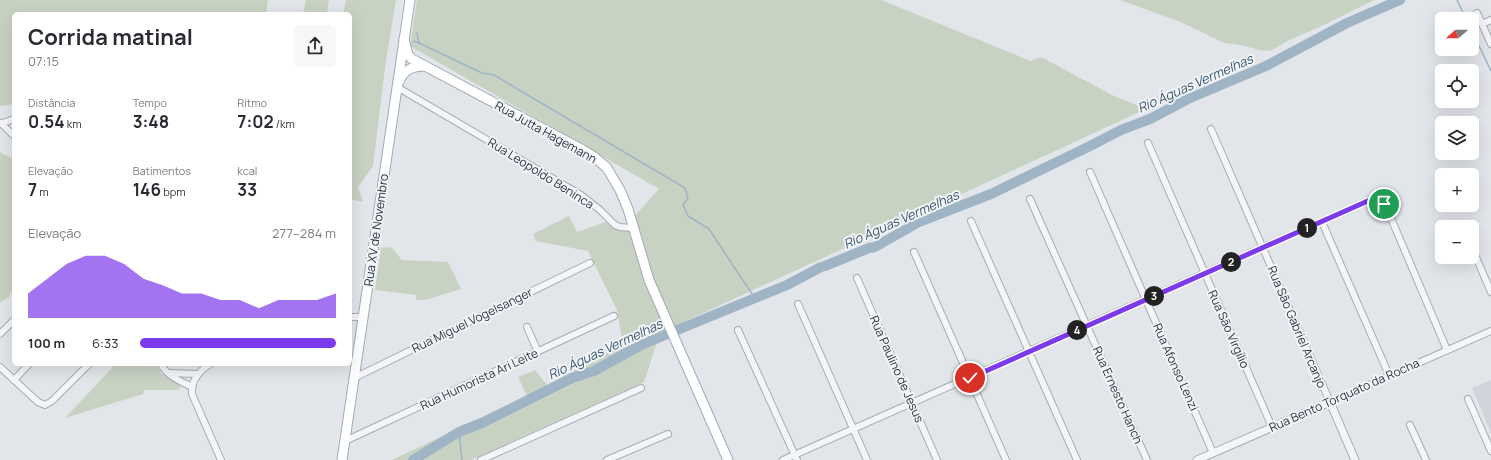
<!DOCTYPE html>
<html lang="pt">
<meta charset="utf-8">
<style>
body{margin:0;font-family:Manrope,sans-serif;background:#f7f7f7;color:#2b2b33;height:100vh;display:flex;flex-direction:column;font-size:15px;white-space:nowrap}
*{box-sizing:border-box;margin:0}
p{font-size:13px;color:#7c7c81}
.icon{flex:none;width:22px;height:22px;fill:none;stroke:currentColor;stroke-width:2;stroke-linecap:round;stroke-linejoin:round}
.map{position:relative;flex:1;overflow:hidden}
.sheet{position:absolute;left:12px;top:12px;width:340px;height:354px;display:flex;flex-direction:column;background:#fff;border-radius:6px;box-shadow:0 4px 16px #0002}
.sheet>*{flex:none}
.needle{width:26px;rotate:249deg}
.controls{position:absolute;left:1435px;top:12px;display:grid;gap:8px}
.controls a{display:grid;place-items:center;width:44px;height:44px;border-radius:6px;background:#fff;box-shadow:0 4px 16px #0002;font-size:20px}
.pin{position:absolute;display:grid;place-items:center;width:34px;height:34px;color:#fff;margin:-17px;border:2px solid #fff;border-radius:50%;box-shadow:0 1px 4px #0007}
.km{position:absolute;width:20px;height:20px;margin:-10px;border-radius:50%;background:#222;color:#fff;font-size:11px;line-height:20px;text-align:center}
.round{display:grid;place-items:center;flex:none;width:42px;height:42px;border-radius:6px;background:#f7f7f7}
.overview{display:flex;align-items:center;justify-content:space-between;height:68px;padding:0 16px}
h1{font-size:22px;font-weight:700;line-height:30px}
.metrics{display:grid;grid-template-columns:repeat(3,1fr);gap:6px;height:68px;padding:4px 16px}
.metrics div{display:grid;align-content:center}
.metrics b{font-size:17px;font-weight:700}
.metrics small{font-size:11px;font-weight:400}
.metrics p{font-size:11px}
.chart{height:112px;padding:8px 16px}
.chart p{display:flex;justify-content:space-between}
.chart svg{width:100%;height:72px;margin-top:4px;fill:#7c3aed;opacity:.7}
ul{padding:0 16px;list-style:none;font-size:13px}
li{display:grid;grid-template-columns:64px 48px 1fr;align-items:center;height:30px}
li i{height:10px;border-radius:5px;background:#7c3aed}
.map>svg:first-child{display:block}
</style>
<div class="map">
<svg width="1491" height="460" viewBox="0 0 1491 460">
<rect width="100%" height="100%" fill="#e2e5e9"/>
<polygon fill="#d0d4db" points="1491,380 1491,433 1472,388"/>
<g fill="#c8d2c3">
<polygon points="0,0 268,0 266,14 14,14 14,104 0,106"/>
<polygon points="306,0 329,0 327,14 303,14"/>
<polygon points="346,0 396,0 386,60 373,166 358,187 363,202 350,199 350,14 343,14"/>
<polygon points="417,0 881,0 1031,61 1041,57 1112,95 1146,109 660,333 644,382 471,460 392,460 527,396 518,377 535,370 547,385 623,344 617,310 588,251 536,241 533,234 569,216 577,232 606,222 621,231 659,189 410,46"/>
<polygon points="1120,0 1374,0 1324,25 1289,40 1270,51 1259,50 1241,45 1224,43 1181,22"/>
<polygon points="0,152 14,160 14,286 9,297 0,303"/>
<polygon points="391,247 402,260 448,262 461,289 425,300 416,300 416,295 375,290 381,248"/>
<polygon points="111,364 155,364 162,374 181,386 178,390 144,390 143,394 65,418 113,367"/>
</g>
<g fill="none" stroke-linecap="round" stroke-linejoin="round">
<g stroke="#9fb5c6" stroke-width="1.5">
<polyline points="1457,0 1466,19"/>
<polyline points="1472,31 1491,71"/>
<polyline points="417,33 419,43"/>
<polyline points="413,41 419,43 482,73 494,75 685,188 688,198 683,205 688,216 709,229 752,294 757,297"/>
<polyline points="459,432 462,460"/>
</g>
<polyline stroke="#9fb5c6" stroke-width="10" points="413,460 459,432 484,422 572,378 594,371 641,345 787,285 821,267 825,266 869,248 875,247 919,222 991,194 1088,147 1121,130 1150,119 1188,99 1266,66 1347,23 1400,0"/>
<defs>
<g id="minor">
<polyline points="1477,13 1491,44"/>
<polyline points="1482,24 1491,20"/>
<polyline points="397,87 581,195 600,210 615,225 620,227 633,228"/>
<polyline points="1,123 14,136"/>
<polyline points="0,124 14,119"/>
<polyline points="1211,129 1330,402 1491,331"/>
<polyline points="1148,143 1272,427"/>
<polyline points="1090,172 1213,453"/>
<polyline points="1030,199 1147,460"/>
<polyline points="971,221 1077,460"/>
<polyline points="1322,222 1389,375"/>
<polyline points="1472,248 1491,292"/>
<polyline points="914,252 1006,460"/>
<polyline points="857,278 937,460"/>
<polyline points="798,304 867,460"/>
<polyline points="350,317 363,317"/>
<polyline points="527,327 538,352"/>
<polyline points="738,330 797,460"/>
<polyline points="0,334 14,320"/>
<path d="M161 364C167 376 180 381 192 387"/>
<path d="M210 364C199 371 191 380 192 394L221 460"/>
<polyline points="0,367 38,402 45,405 52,401 89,364"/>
<polyline points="169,373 198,374"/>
<polyline points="354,378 590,263"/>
<polyline points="14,380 29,364"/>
<polyline points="1468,399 1491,451"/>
<polyline points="1410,425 1426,460"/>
<polyline points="345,441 614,316"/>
<polyline points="481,460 641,388"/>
<polyline points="607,460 668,434"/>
<polyline points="783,460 1370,200 1377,200 1385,204 1447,350"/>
</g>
<polyline id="tertiary" points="1197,460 1330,402 1355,460"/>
<g id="primary">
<polyline points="404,39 408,55 412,59 583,150 593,156 607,168 620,190 628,209 649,280 728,460"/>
<path d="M399 82C403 70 412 66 425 66"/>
<polyline points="342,460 410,0"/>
</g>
</defs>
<use href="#minor" stroke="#a7acb3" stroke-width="8"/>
<use href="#tertiary" stroke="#a7acb3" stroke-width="9"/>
<use href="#primary" stroke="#a2aab4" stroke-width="11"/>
<use href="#minor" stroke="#f4f5f8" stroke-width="6"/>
<use href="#tertiary" stroke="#f4f5f8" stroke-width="7"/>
<use href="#primary" stroke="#fff" stroke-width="9"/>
</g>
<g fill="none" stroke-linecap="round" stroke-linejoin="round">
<defs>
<polyline id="route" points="970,378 1370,200 1377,200 1384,204"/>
</defs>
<use href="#route" stroke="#fff" stroke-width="8"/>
<use href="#route" stroke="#7c3aed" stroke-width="5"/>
</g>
<g text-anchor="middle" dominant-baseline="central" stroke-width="4" stroke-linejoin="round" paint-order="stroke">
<g font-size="12" fill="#2b3440" stroke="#f1f4f6">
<text transform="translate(546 132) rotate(29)">Rua Jutta Hagemann</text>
<text transform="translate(541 173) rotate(32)">Rua Leopoldo Beninca</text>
<text transform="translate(376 230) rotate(-82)">Rua XV de Novembro</text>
<text transform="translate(472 320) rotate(-26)">Rua Miguel Vogelsanger</text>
<text transform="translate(1297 327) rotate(67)">Rua São Gabriel Arcanjo</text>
<text transform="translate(1229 329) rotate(66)">Rua São Virgílio</text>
<text transform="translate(1176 367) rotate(66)">Rua Afonso Lenzi</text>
<text transform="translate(897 369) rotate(66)">Rua Paulino de Jesus</text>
<text transform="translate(479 379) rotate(-25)">Rua Humorista Ari Leite</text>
<text transform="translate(1118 395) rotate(66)">Rua Ernesto Hanch</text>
<text transform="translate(1344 395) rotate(-24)">Rua Bento Torquato da Rocha</text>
</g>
<g font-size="13" font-style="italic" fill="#385670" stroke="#f1f4f6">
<text transform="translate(1195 83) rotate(-24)">Rio Águas Vermelhas</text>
<text transform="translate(901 219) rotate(-24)">Rio Águas Vermelhas</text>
<text transform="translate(605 349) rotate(-25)">Rio Águas Vermelhas</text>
</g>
</g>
</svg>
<div class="controls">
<a><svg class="needle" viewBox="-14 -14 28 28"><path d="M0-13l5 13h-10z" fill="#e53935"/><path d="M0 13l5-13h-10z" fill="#7c7c81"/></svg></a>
<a><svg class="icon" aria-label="locate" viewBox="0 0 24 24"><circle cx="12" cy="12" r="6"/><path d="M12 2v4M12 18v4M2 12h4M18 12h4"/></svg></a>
<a><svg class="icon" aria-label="layers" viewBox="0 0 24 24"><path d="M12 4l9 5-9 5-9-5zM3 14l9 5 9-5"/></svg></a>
<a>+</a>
<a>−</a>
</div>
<div class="pin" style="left:1384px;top:204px;background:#1e9e55"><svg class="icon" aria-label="arrive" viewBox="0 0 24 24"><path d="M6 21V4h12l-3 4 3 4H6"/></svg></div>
<div class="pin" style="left:970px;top:378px;background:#d93025"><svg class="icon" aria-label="check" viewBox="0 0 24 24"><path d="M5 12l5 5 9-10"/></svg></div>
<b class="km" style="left:1307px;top:228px">1</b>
<b class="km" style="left:1231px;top:262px">2</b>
<b class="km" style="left:1154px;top:296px">3</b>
<b class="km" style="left:1077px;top:330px">4</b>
<section class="sheet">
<div class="overview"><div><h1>Corrida matinal</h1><p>07:15</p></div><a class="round"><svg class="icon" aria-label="share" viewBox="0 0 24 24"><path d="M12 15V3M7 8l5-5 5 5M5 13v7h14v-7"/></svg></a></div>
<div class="metrics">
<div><p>Distância</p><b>0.54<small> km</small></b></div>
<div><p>Tempo</p><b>3:48</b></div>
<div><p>Ritmo</p><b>7:02<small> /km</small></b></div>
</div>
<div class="metrics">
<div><p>Elevação</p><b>7<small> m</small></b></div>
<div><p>Batimentos</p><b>146<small> bpm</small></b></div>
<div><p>kcal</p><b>33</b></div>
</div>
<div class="chart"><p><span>Elevação</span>277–284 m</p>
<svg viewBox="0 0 160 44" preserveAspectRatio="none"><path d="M0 44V29L10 20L20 11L30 6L40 6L50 11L60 20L70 24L80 29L90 29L100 33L110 33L120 38L130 33L140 33L150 33L160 29V44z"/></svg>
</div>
<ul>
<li><b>100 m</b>6:33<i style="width:100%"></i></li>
</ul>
</section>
</div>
